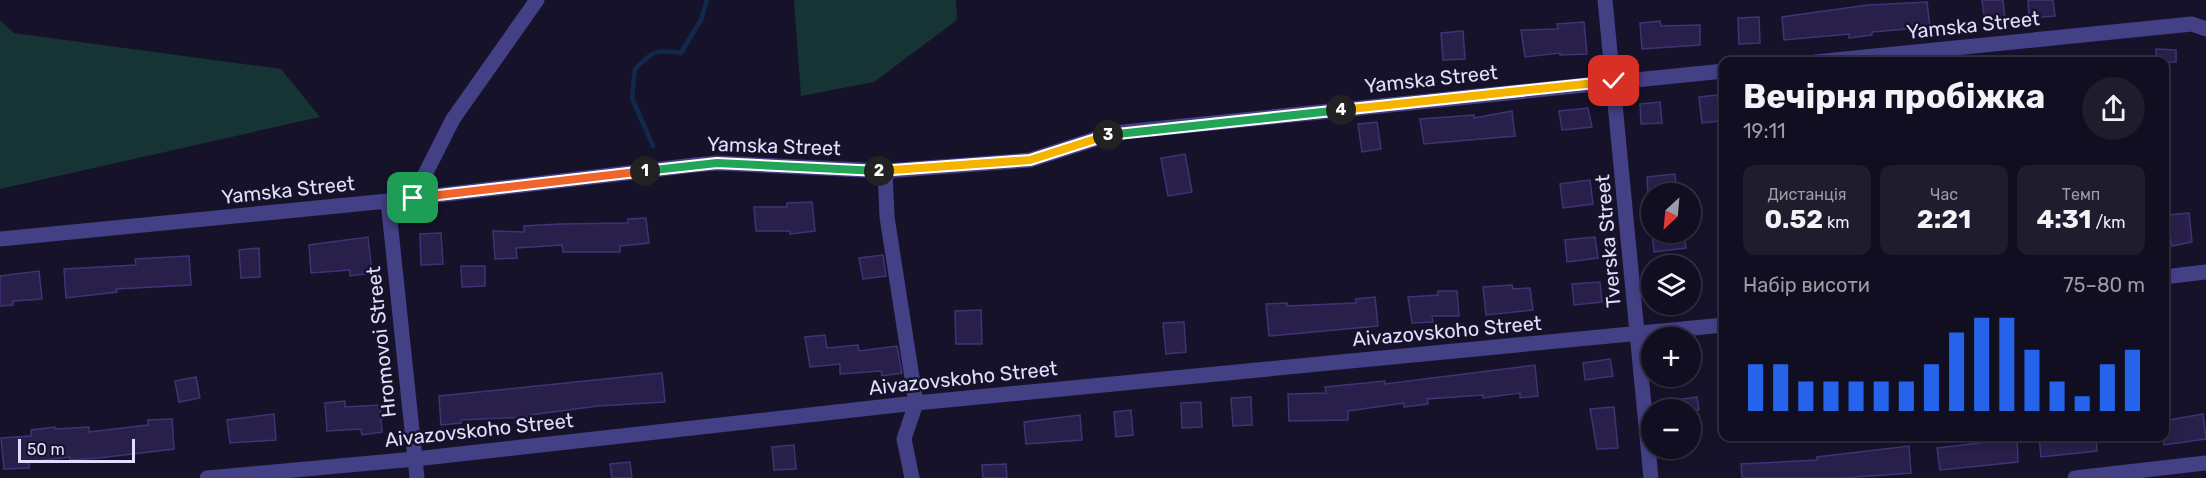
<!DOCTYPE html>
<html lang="uk">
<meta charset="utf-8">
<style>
body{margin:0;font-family:Rubik,sans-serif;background:#1e1c2d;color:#f1f3f6;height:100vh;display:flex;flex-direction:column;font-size:22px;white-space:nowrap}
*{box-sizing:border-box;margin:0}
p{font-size:20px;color:#9c9ca5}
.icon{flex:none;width:33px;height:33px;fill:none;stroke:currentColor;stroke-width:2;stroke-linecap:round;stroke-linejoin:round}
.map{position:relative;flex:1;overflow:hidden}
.details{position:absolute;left:1719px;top:57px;width:450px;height:384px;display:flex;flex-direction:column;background:#100e20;border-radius:12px;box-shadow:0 3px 9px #0003,0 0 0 2px #302e3e}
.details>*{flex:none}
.needle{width:39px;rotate:206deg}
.controls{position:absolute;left:1641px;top:183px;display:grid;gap:12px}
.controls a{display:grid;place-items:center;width:60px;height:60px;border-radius:50%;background:#100e20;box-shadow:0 3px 9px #0003,0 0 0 2px #302e3e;font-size:30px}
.scale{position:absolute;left:18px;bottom:15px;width:117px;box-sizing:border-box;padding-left:6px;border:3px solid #e1ddfd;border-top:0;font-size:16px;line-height:21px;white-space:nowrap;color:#e1ddfd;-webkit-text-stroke:4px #16122a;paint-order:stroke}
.pin{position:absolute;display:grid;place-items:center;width:51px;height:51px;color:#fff;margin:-26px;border-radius:12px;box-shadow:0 3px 9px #0006}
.km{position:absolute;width:30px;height:30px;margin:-15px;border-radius:50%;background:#222;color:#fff;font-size:16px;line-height:30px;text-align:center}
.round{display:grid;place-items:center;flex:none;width:63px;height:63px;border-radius:32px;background:#1e1c2d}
.summary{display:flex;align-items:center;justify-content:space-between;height:102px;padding:0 24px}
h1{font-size:33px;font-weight:700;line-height:45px}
.figures{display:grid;grid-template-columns:repeat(3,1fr);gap:9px;height:102px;padding:6px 24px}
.figures div{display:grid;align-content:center;border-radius:12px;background:#1e1c2d;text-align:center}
.figures b{font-size:26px;font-weight:700}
.figures small{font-size:16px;font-weight:400}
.figures p{font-size:16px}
.chart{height:168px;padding:12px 24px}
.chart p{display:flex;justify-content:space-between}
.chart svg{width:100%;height:108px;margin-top:6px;stroke:#2563eb;stroke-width:6}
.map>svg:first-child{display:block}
</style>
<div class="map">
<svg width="2206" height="478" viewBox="0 0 2206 478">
<rect width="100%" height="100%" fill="#16122a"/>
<g fill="#163433">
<polygon points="794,0 956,0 957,20 874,82 801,96"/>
<polygon points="0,20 14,33 281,69 320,117 0,189"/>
</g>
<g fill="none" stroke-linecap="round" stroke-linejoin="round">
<path stroke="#12294e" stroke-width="4.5" d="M653 146 632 98 635 69C653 51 655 49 681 53L701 20 707 0"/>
</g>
<g fill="#281f4a" stroke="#403375" stroke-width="1.5">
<polygon points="1982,0 2003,0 2005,20 1985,22"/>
<polygon points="2028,0 2053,0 2055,16 2029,18"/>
<polygon points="1927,2 1930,27 1872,32 1872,35 1849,38 1849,34 1784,40 1782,17 1868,5"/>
<polygon points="1759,17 1760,43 1739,44 1738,18"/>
<polygon points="1660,21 1661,26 1700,25 1700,45 1642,49 1640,23"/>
<polygon points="1584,22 1587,54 1560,55 1560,53 1525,57 1521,30 1558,29 1557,24"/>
<polygon points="1463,31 1465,59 1443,60 1441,33"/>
<polygon points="2156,49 2176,50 2176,62 2156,62"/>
<polygon points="1717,95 1720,121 1702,123 1699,97"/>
<polygon points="1660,102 1662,123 1641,124 1640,104"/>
<polygon points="1588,108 1592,127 1562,130 1559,111"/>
<polygon points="1512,111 1515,136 1424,144 1420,119 1474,115 1474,118"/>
<polygon points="1377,122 1381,149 1362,152 1358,124"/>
<polygon points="1185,154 1192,192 1168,196 1161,158"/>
<polygon points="1675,174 1677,194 1648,194 1647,177"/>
<polygon points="1590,180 1593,204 1563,208 1560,184"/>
<polygon points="812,202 815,231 790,234 790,231 756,231 754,207 787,207 787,203"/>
<polygon points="2189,213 2192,242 2172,246 2167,215"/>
<polygon points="646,218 649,243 620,246 620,252 563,252 562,245 516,248 517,258 495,259 493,231 524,232 524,226 559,224 628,223 628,219"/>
<polygon points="1652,232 1684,232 1686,248 1654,252"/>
<polygon points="441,233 443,264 421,265 420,234"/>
<polygon points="368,237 372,273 350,276 350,270 311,273 309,245"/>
<polygon points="1595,237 1598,258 1567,262 1565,240"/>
<polygon points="259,248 260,277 241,278 239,250"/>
<polygon points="883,255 886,276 863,279 859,258"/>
<polygon points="189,256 191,285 116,289 117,292 66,298 64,269 136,265 135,259"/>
<polygon points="461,266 485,266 485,286 462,287"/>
<polygon points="39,271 42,299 13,301 13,305 0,306 0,276"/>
<polygon points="1600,282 1602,302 1574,305 1572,284"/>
<polygon points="1512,285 1513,289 1530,288 1533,310 1486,315 1483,287"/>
<polygon points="1438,291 1457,291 1459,316 1432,316 1433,322 1412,323 1408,297 1438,295"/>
<polygon points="1375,297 1378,326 1269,336 1266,304 1287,303 1287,306 1356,303 1356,299"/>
<polygon points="981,310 982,344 956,344 955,311"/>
<polygon points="1184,322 1186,352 1166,354 1163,323"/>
<polygon points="825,335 827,348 858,345 859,351 897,346 902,373 882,376 881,371 840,374 840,364 810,367 805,337"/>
<polygon points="1610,359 1613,376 1585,380 1583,363"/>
<polygon points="1535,365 1538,396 1520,398 1520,393 1483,398 1483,395 1427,399 1428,404 1404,407 1404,403 1348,411 1348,420 1289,421 1288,394 1326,393 1325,387 1385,381 1385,384"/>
<polygon points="662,373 665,402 598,406 530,415 530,417 461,420 461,423 441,425 439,396"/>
<polygon points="196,377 200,398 179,402 175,381"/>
<polygon points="1251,397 1252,425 1233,426 1231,398"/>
<polygon points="1697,397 1699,410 1663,410 1662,402"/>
<polygon points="345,401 345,407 380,405 382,432 362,435 361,429 327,431 325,403"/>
<polygon points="1201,402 1202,427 1182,428 1181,403"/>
<polygon points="1614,407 1618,448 1597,449 1590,409"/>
<polygon points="1131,410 1133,435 1116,437 1114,412"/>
<polygon points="274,414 276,440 230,443 227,420"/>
<polygon points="2203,414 2206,439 2164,445 2164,421"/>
<polygon points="1080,415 1082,440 1026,444 1024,422"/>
<polygon points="172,419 174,449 99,458 70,460 70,457 29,462 29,468 4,469 1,438 31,436 31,430 55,427 55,429 89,427 89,432 148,425 148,420"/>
<polygon points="1997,436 2017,436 2018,462 1940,470 1937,448 1997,441"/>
<polygon points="2039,436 2096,436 2097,451 2041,457"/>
<polygon points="794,445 796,469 774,470 772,447"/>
<polygon points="1909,446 1911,473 1842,478 1742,478 1741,464 1817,460 1817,457"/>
<polygon points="630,462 632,478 612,478 610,464"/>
<polygon points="1006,464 1007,478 983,478 982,465"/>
</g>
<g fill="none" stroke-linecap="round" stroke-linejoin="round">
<g stroke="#434086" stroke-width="15">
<polyline points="1605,0 1651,478"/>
<polyline points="1815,62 2192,24 2206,29"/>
<polyline points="885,171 887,217 916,403 904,439 912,478"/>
<polyline points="413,198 453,119 537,0"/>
<polyline points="388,201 417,478"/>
<polyline points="0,239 388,201 695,165 717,163 885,171 1030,160 1114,133 1724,71"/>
<polyline points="2164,277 2206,272"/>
<polyline points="207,478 415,459 916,403 1724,325"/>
<polyline points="2075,478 2206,463"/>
</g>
</g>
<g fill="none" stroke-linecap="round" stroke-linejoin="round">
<defs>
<polyline id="split-1" points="413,198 645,171"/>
<polyline id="split-2" points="645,171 717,163 879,171"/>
<polyline id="split-3" points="879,171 1030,160 1108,135"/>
<polyline id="split-4" points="1108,135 1341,110"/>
<polyline id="split-5" points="1341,110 1614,81"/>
</defs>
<use href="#split-1" stroke="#fff" stroke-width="12"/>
<use href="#split-2" stroke="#fff" stroke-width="12"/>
<use href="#split-3" stroke="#fff" stroke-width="12"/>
<use href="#split-4" stroke="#fff" stroke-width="12"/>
<use href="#split-5" stroke="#fff" stroke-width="12"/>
<use href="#split-1" stroke="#f0652b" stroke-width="8"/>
<use href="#split-2" stroke="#22a559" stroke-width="8"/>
<use href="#split-3" stroke="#f5b400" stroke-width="8"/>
<use href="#split-4" stroke="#22a559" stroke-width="8"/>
<use href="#split-5" stroke="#f5b400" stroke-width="8"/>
</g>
<g text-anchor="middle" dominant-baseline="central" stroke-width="5" stroke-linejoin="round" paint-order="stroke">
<g font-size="20" fill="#e1ddfd" stroke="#16122a">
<text transform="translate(1973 25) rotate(-6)">Yamska Street</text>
<text transform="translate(1431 79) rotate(-6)">Yamska Street</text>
<text transform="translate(774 146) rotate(2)">Yamska Street</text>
<text transform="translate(288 190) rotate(-6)">Yamska Street</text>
<text transform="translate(1608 241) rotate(-95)">Tverska Street</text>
<text transform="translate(1447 331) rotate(-5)">Aivazovskoho Street</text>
<text transform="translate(381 342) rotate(-96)">Hromovoi Street</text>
<text transform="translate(963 378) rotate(-6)">Aivazovskoho Street</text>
<text transform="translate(479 430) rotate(-6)">Aivazovskoho Street</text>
</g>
</g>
</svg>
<div class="controls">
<a><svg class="needle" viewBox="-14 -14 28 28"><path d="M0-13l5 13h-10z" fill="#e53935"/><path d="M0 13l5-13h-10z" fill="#9c9ca5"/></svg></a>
<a><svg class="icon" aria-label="layers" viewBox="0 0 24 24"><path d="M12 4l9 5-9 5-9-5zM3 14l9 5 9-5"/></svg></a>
<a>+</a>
<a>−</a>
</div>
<div class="scale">50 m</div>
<div class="pin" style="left:413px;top:198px;background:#1e9e55"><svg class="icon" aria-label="arrive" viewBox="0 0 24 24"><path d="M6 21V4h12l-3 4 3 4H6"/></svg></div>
<div class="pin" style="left:1614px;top:81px;background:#d93025"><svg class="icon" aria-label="check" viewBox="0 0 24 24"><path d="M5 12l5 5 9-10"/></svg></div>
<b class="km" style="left:645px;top:171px">1</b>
<b class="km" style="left:879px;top:171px">2</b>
<b class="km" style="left:1108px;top:135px">3</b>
<b class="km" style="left:1341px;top:110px">4</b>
<section class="details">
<div class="summary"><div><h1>Вечірня пробіжка</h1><p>19:11</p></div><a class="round"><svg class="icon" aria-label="share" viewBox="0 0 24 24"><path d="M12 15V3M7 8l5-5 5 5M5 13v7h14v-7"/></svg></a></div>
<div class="figures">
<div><p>Дистанція</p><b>0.52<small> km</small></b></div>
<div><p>Час</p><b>2:21</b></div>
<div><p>Темп</p><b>4:31<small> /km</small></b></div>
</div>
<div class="chart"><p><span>Набір висоти</span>75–80 m</p>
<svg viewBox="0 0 160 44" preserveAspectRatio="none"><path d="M5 44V25M15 44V25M25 44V32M35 44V32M45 44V32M55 44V32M65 44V32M75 44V25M85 44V12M95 44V6M105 44V6M115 44V19M125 44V32M135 44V38M145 44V25M155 44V19"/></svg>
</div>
</section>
</div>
